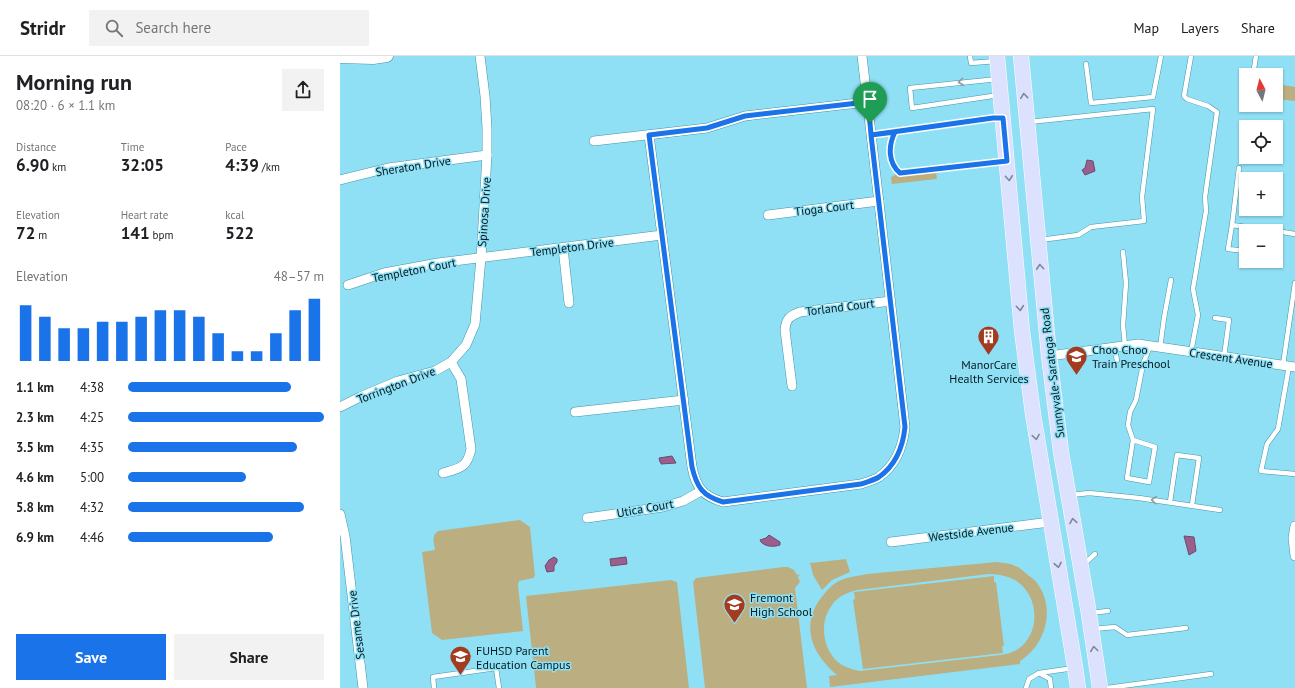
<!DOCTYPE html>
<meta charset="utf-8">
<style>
body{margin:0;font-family:"PT Sans",sans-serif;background:#f2f2f2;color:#202124;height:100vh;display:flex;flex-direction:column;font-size:15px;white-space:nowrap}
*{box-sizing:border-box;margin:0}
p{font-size:13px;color:#757577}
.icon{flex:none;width:22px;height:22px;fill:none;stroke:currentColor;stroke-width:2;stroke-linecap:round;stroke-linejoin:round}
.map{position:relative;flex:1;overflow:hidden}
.side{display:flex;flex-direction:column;background:#fff;width:340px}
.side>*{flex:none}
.needle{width:26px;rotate:353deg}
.controls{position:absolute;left:899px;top:12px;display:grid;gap:8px}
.controls a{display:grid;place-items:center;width:44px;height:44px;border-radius:0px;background:#fff;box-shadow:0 1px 3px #0004;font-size:20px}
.pin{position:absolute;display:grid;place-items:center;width:34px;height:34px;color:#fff;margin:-41px -17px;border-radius:50% 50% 50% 0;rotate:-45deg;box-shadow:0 0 4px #0007}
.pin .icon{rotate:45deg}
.round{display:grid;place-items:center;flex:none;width:42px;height:42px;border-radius:0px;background:#f2f2f2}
.head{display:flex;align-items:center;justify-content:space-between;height:68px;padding:0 16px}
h1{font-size:22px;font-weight:800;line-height:30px}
.figures{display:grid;grid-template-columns:repeat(3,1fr);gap:6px;height:68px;padding:4px 16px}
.figures div{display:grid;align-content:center}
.figures b{font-size:17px;font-weight:800}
.figures small{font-size:11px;font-weight:400}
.figures p{font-size:11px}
.chart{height:112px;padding:8px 16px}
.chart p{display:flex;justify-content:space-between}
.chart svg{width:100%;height:72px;margin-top:4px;stroke:#1a73e8;stroke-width:6}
.primary-button{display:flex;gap:8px;margin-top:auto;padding:8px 16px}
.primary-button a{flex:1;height:46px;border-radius:0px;background:#1a73e8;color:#fff;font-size:16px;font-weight:800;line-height:46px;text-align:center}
.primary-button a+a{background:#f2f2f2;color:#202124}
ul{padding:0 16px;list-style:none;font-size:13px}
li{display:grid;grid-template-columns:64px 48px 1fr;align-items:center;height:30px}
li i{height:10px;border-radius:5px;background:#1a73e8}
header{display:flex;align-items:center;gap:24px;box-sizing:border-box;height:56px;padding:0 20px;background:#fff;border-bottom:1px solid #e0e0e0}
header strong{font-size:19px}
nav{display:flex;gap:22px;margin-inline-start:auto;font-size:14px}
.search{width:280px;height:36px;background:#f2f2f2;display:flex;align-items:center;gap:10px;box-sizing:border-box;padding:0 14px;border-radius:0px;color:#757577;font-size:15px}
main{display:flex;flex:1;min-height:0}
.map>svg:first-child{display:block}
</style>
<header>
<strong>Stridr</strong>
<div class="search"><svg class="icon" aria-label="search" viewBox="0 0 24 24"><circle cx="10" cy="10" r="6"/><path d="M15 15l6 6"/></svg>Search here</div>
<nav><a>Map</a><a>Layers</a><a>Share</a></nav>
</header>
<main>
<section class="side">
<div class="head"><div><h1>Morning run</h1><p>08:20 · 6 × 1.1 km</p></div><a class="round"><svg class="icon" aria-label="share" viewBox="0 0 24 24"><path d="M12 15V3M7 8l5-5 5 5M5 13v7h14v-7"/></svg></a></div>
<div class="figures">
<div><p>Distance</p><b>6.90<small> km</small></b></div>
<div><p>Time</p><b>32:05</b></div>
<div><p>Pace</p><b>4:39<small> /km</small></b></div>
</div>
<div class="figures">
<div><p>Elevation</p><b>72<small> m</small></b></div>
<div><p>Heart rate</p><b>141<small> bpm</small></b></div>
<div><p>kcal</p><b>522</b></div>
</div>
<div class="chart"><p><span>Elevation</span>48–57 m</p>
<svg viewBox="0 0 160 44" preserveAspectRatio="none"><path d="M5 44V10M15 44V17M25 44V24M35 44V24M45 44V20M55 44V20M65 44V17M75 44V13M85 44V13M95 44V17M105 44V27M115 44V38M125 44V38M135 44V27M145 44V13M155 44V6"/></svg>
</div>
<ul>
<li><b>1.1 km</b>4:38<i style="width:83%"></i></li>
<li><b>2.3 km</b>4:25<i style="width:100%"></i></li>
<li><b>3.5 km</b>4:35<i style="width:86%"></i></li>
<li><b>4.6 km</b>5:00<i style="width:60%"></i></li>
<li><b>5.8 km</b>4:32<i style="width:90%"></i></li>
<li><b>6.9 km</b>4:46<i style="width:74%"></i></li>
</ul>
<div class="primary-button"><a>Save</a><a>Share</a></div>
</section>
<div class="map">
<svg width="955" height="632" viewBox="0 0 955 632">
<rect width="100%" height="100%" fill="#90e0f5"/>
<g fill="#bbaf81" fill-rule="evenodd">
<polygon points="937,28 955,31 955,45 936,43"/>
<polygon points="596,115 597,123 552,128 551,121 557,118 564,119"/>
<path d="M180 464 190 471 195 520 193 522 179 525 178 529 183 575 102 584 92 577 82 496 95 494C94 486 91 480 98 475Z"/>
<polygon points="506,503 510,516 492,524 482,534 473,519 470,507"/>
<path d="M657 506C663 507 670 507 675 510 680 511 684 516 688 519 691 521 695 524 697 527 716 552 706 589 680 605V608L490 631 489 620 497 619C474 600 461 574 478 546 483 539 489 531 497 526 506 521 517 520 527 518ZM649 518C655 518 662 519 668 521 698 531 704 575 678 593 672 597 666 598 660 599L520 615C514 614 508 612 502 609 483 597 478 567 492 549 498 540 508 536 518 534Z"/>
<polygon points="443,511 448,511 454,514 457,519 460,518 458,521 460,526 455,532 467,632 365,632 353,526 356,522"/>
<polygon points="654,520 654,526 656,526 664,590 662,590 663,597 523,613 513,544 515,543 514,536"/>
<polygon points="331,524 337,526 349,632 196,632 186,540"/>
</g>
<g fill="#9a5f8d" stroke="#6c4a6c">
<polygon points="747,104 753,105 755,115 745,119 742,114 745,112"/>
<polygon points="332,400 336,407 321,408 321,406 320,406 319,402"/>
<path d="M429 479 440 486V489C434 491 426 491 421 486L420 484 426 482Z"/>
<polygon points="844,480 854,481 856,495 849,499"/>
<polygon points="214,501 217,503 217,506 214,510 214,515 207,516 205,510 209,504"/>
<polygon points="286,501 287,508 271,510 270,503"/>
</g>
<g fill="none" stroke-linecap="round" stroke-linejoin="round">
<defs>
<g id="service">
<polyline points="630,0 631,7 656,5"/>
<polyline points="851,0 844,40 847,43 868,50 877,56 865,141 866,155 853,233 858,259 851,296"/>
<polyline points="746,8 751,47 813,41 821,0"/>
<polyline points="913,19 916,0"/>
<polyline points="658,23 570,32 572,52 659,39"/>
<path d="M660 62 555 76C548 90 548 107 560 117L665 105"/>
<polyline points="689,66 813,53 802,141 804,165 751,171 738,179 700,184"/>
<polyline points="531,79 555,76"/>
<polyline points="899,112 892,169 934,175"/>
<polyline points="892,169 888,193 906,195"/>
<polyline points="936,175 955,178"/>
<polyline points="783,196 786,227 783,269 785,290"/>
<polyline points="875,262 889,264 884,301"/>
<polyline points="774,291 777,304"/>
<polyline points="820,292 824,262 831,224"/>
<polyline points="943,309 955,227"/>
<polyline points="949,310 938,373 927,388 921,415 955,418"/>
<polyline points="793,384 815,391 809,426 787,422 793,384 788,369 790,356 796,344 803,308 810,290"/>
<polyline points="731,439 749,437 799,442 880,454"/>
<polyline points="830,446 837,399 859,402 852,449"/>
<polyline points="743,509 755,498"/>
<polyline points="750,557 768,555"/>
<polyline points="753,573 775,571 787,579 846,572"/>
<polyline points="699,617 710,623 711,632"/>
<polyline points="94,632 93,621 156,612 159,632"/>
<polyline points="686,632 689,623 699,617 734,612"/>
<polyline points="767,632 871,618"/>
</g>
<g id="minor">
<path d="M309 79 352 411C356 432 363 440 383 446L521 428C527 426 534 424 539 421 556 409 563 390 565 371L522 0"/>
<polyline points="254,85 367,72 405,60 527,46"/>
<polyline points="0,124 48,112 147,99"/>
<polyline points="428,159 539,145"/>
<polyline points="223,192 229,247"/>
<polyline points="8,229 44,217 98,207 322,179"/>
<polyline points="709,300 798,288 955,311"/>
<path d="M452 330 445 274C446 262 450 260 460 256L551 245"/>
<polyline points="0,351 20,341 58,325 95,315 111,306 126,289 135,268 141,202 147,99 147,72 145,40 140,0"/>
<polyline points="235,356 344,344"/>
<path d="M103 417C120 412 127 412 131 393L121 323 111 306"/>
<polyline points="0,458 5,480 23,632"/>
<polyline points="247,462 323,451 343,445 361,435"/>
<polyline points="955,470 953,482 955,500"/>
<polyline points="551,486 710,466"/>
</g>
<polyline id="tertiary" points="0,1 33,2 47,0"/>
<g id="primary">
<polyline points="657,0 682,275 693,358 735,611 738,632"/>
<polyline points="681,0 709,300 721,396 749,558 760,632"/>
</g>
</defs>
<use href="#service" stroke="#4394a7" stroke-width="5.5"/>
<use href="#minor" stroke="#4394a7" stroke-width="10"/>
<use href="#tertiary" stroke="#4394a7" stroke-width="13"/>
<use href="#primary" stroke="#fff" stroke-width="16"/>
<use href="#service" stroke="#fff" stroke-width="4.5"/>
<use href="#minor" stroke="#fff" stroke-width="9"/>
<use href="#tertiary" stroke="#fff" stroke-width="12"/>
<use href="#primary" stroke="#dce2fd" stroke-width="15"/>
</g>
<defs><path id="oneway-chevron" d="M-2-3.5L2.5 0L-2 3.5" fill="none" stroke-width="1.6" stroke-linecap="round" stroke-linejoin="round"/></defs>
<g stroke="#8d989b">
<use href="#oneway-chevron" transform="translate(621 26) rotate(173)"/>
<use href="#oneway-chevron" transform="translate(814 444) rotate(-172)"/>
</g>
<g stroke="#7a889a">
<use href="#oneway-chevron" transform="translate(684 40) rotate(-96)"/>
<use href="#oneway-chevron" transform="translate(669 122) rotate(85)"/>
<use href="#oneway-chevron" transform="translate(700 211) rotate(-95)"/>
<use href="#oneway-chevron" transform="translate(680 252) rotate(85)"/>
<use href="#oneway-chevron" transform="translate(696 381) rotate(81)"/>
<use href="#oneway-chevron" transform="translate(733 465) rotate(-99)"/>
<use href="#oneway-chevron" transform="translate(718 509) rotate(80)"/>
<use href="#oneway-chevron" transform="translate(754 593) rotate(-98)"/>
</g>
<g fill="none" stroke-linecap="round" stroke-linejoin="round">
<defs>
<path id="route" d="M530 67 527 46 405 60 367 72 309 79 352 411C357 432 363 440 383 446L521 428C527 426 534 424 539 421 556 409 563 390 565 371L531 79 555 76C548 90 548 107 560 117L667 105 663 62H653L531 79 530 67"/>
</defs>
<use href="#route" stroke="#fff" stroke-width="8"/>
<use href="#route" stroke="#1a73e8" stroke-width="5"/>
</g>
<defs>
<symbol id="building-pin" viewBox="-11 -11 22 30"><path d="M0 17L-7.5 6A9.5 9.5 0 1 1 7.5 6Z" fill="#a33b1f" stroke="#90e0f5"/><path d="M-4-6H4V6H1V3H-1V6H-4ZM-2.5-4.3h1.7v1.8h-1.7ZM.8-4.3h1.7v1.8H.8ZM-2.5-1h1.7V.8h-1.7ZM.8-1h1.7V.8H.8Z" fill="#fff"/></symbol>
<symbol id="school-pin" viewBox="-11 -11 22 30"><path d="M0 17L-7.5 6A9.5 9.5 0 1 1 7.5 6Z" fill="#a33b1f" stroke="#90e0f5"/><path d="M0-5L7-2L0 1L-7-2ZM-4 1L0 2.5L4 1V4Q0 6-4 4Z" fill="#fff"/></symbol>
</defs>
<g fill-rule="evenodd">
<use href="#building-pin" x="636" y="268" width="25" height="34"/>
<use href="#school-pin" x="724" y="288" width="25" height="34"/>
<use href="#school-pin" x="382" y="536" width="25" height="34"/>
<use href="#school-pin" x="108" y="588" width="25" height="34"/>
</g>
<g text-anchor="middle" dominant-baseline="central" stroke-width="3" stroke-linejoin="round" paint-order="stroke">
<g font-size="12" fill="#021a20" stroke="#90e0f5">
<text transform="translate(73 110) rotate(-9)">Sheraton Drive</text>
<text transform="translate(484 152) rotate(-7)">Tioga Court</text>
<text transform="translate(144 156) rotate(-86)">Spinosa Drive</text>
<text transform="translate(232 191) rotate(-7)">Templeton Drive</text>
<text transform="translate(74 214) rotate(-11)">Templeton Court</text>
<text transform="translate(500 251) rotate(-7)">Torland Court</text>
<text transform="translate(891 302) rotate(8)">Crescent Avenue</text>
<text transform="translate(712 317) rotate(-97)">Sunnyvale-Saratoga Road</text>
<text transform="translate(56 329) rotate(-21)">Torrington Drive</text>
<text transform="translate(305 452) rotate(-10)">Utica Court</text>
<text transform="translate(631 476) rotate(-7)">Westside Avenue</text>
<text transform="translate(16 569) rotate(-97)">Sesame Drive</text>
</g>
<g font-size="12" fill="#021a20" stroke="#90e0f5" text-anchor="start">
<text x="752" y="293">Choo Choo<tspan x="752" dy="14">Train Preschool</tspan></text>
<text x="649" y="308" text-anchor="middle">ManorCare<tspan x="649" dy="14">Health Services</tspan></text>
<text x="410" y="541">Fremont<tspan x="410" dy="14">High School</tspan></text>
<text x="136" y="594">FUHSD Parent<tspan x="136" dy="14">Education Campus</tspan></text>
</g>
</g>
</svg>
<div class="controls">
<a><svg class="needle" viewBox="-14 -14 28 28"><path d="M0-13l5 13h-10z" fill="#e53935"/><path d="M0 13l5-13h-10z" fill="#757577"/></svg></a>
<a><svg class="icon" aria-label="locate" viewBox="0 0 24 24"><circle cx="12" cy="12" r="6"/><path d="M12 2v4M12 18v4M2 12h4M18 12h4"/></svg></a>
<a>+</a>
<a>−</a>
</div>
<div class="pin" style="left:530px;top:67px;background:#1e9e55"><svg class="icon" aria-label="arrive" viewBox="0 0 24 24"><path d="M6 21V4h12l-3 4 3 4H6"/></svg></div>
</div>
</main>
